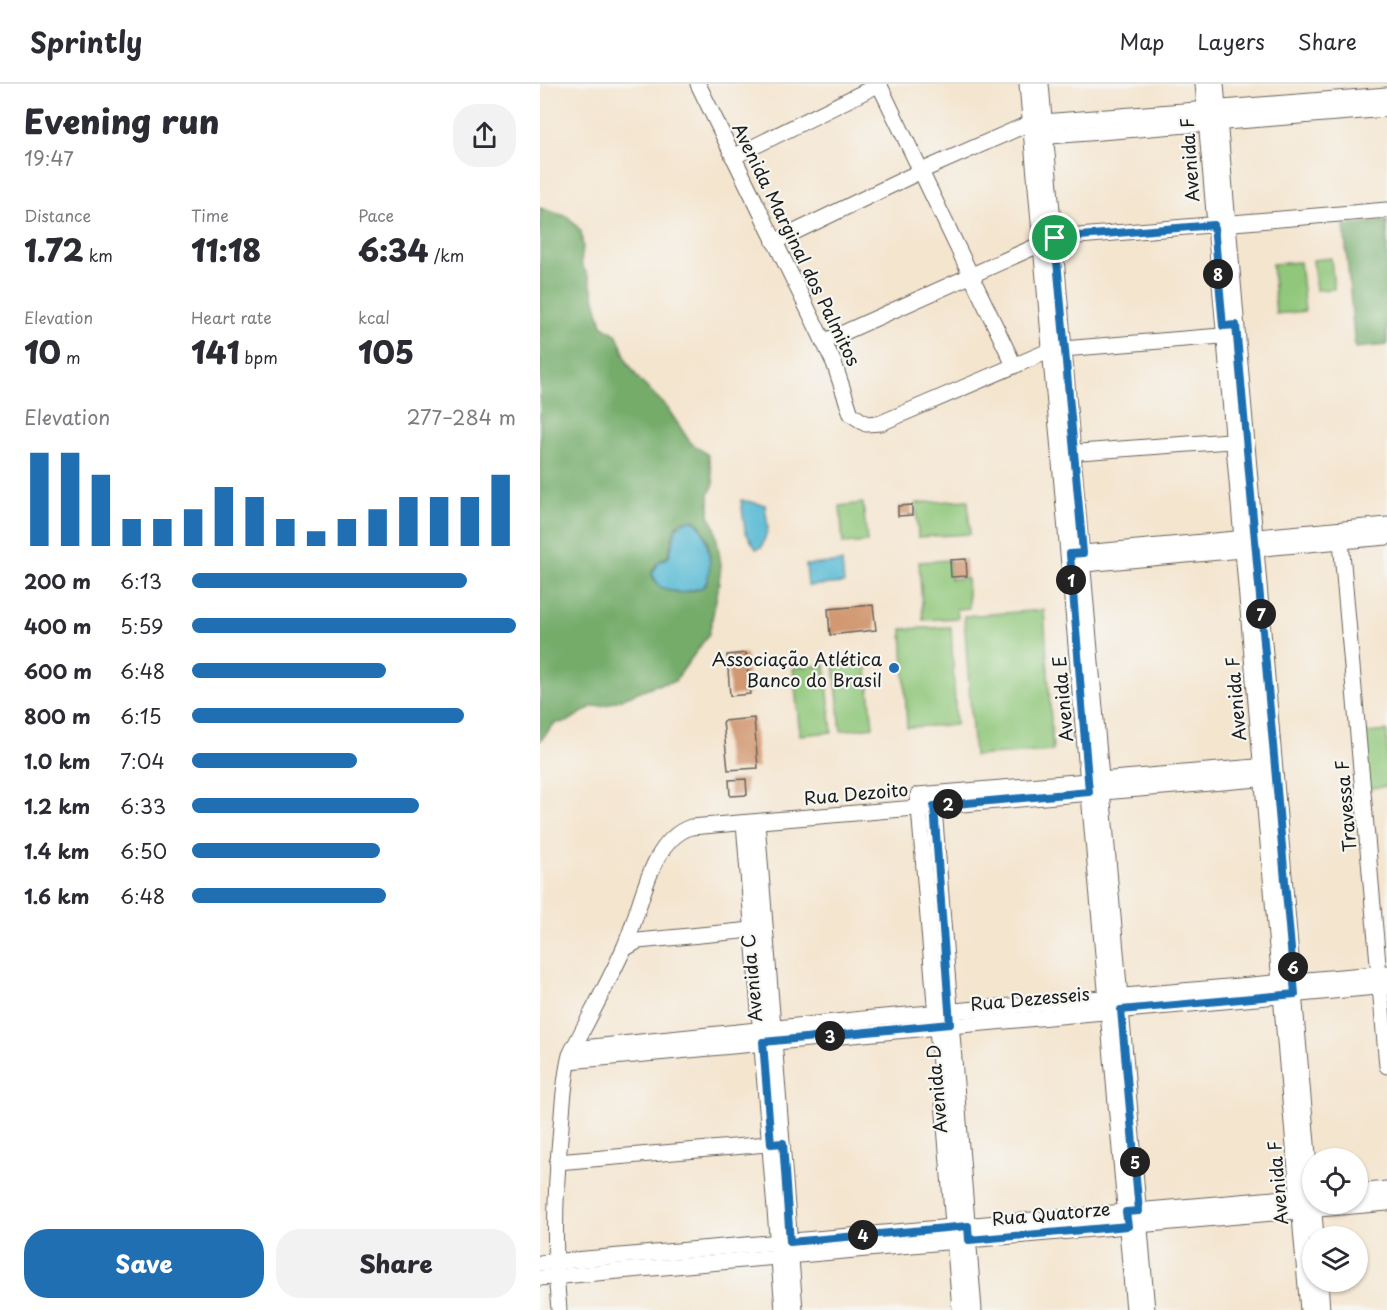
<!DOCTYPE html>
<meta charset="utf-8">
<style>
body{margin:0;font-family:"Playpen Sans",sans-serif;background:#f2f2f3;color:#2b2b33;height:100vh;display:flex;flex-direction:column;font-size:22px;white-space:nowrap}
*{box-sizing:border-box;margin:0}
p{font-size:20px;color:#7c7c81}
.icon{flex:none;width:33px;height:33px;fill:none;stroke:currentColor;stroke-width:2;stroke-linecap:round;stroke-linejoin:round}
.map{position:relative;flex:1;overflow:hidden}
.sheet{display:flex;flex-direction:column;background:#fff;width:540px}
.sheet>*{flex:none}
.tools{position:absolute;left:762px;top:1064px;display:grid;gap:12px}
.tools a{display:grid;place-items:center;width:66px;height:66px;border-radius:50%;background:#fff;box-shadow:0 2px 4px #0004;font-size:30px}
.pin{position:absolute;display:grid;place-items:center;width:51px;height:51px;color:#fff;margin:-26px;border:3px solid #fff;border-radius:50%;box-shadow:0 2px 6px #0007}
.km{position:absolute;width:30px;height:30px;margin:-15px;border-radius:50%;background:#222;color:#fff;font-size:16px;line-height:30px;text-align:center}
.round{display:grid;place-items:center;flex:none;width:63px;height:63px;border-radius:24px;background:#f2f2f3}
.head{display:flex;align-items:center;justify-content:space-between;height:102px;padding:0 24px}
h1{font-size:33px;font-weight:800;line-height:45px}
.stats{display:grid;grid-template-columns:repeat(3,1fr);gap:9px;height:102px;padding:6px 24px}
.stats div{display:grid;align-content:center}
.stats b{font-size:30px;font-weight:800}
.stats small{font-size:16px;font-weight:400}
.stats p{font-size:16px}
.chart{height:168px;padding:12px 24px}
.chart p{display:flex;justify-content:space-between}
.chart svg{width:100%;height:108px;margin-top:6px;stroke:#1f6fb2;stroke-width:6}
.action{display:flex;gap:12px;margin-top:auto;padding:12px 24px}
.action a{flex:1;height:69px;border-radius:24px;background:#1f6fb2;color:#fff;font-size:24px;font-weight:800;line-height:69px;text-align:center}
.action a+a{background:#f2f2f3;color:#2b2b33}
ul{padding:0 24px;list-style:none;font-size:20px}
li{display:grid;grid-template-columns:96px 72px 1fr;align-items:center;height:45px}
li i{height:15px;border-radius:8px;background:#1f6fb2}
header{display:flex;align-items:center;gap:36px;box-sizing:border-box;height:84px;padding:0 30px;background:#fff;border-bottom:2px solid #e1e1e2}
header strong{font-size:28px}
nav{display:flex;gap:33px;margin-inline-start:auto;font-size:21px}
main{display:flex;flex:1;min-height:0}
.map>svg:first-child{display:block}
</style>
<header>
<strong>Sprintly</strong>
<nav><a>Map</a><a>Layers</a><a>Share</a></nav>
</header>
<main>
<section class="sheet">
<div class="head"><div><h1>Evening run</h1><p>19:47</p></div><a class="round"><svg class="icon" aria-label="share" viewBox="0 0 24 24"><path d="M12 15V3M7 8l5-5 5 5M5 13v7h14v-7"/></svg></a></div>
<div class="stats">
<div><p>Distance</p><b>1.72<small> km</small></b></div>
<div><p>Time</p><b>11:18</b></div>
<div><p>Pace</p><b>6:34<small> /km</small></b></div>
</div>
<div class="stats">
<div><p>Elevation</p><b>10<small> m</small></b></div>
<div><p>Heart rate</p><b>141<small> bpm</small></b></div>
<div><p>kcal</p><b>105</b></div>
</div>
<div class="chart"><p><span>Elevation</span>277–284 m</p>
<svg viewBox="0 0 160 44" preserveAspectRatio="none"><path d="M5 44V6M15 44V6M25 44V15M35 44V33M45 44V33M55 44V29M65 44V20M75 44V24M85 44V33M95 44V38M105 44V33M115 44V29M125 44V24M135 44V24M145 44V24M155 44V15"/></svg>
</div>
<ul>
<li><b>200 m</b>6:13<i style="width:85%"></i></li>
<li><b>400 m</b>5:59<i style="width:100%"></i></li>
<li><b>600 m</b>6:48<i style="width:60%"></i></li>
<li><b>800 m</b>6:15<i style="width:84%"></i></li>
<li><b>1.0 km</b>7:04<i style="width:51%"></i></li>
<li><b>1.2 km</b>6:33<i style="width:70%"></i></li>
<li><b>1.4 km</b>6:50<i style="width:58%"></i></li>
<li><b>1.6 km</b>6:48<i style="width:60%"></i></li>
</ul>
<div class="action"><a>Save</a><a>Share</a></div>
</section>
<div class="map">
<svg width="847" height="1226" viewBox="0 0 847 1226">
<rect width="100%" height="100%" fill="#f6f6f2"/>
<filter id="ink" filterUnits="userSpaceOnUse"><feTurbulence type="fractalNoise" baseFrequency=".0167" numOctaves="2"/><feDisplacementMap in="SourceGraphic" scale="12" xChannelSelector="R" yChannelSelector="G"/><feConvolveMatrix kernelMatrix="1 2 1 2 8 2 1 2 1" color-interpolation-filters="sRGB"/></filter>
<filter id="wash" filterUnits="userSpaceOnUse"><feTurbulence type="fractalNoise" baseFrequency=".008" numOctaves="4" result="noise"/><feDisplacementMap in="SourceGraphic" scale="24" xChannelSelector="R" yChannelSelector="G"/><feGaussianBlur stdDeviation="1.35" result="paint"/><feColorMatrix in="noise" values="0 0 0 0 0 0 0 0 0 0 0 0 0 0 0 0 0 1.4 0 .05"/><feComposite in="paint" operator="in"/></filter>
<g filter="url(#wash)">
<rect width="100%" height="100%" fill="#f4e5cf"/>
<g fill="#90c77a" stroke="#56724b" stroke-width="1.5">
<polygon points="791,174 794,205 776,206 773,176"/>
<polygon points="760,178 765,227 736,230 732,180"/>
<polygon points="428,416 430,450 378,453 376,419"/>
<polygon points="323,419 327,458 303,460 300,422"/>
<polygon points="409,476 410,495 427,494 429,524 417,525 418,534 383,536 379,478"/>
<polygon points="504,526 513,667 434,672 424,532"/>
<polygon points="411,543 416,641 367,643 362,545"/>
<polygon points="326,577 333,643 301,647 294,580"/>
<polygon points="285,581 292,648 260,651 253,584"/>
<polygon points="847,647 847,702 823,705 818,650"/>
</g>
<g fill="#74ac6a" stroke="#486443" stroke-width="1.5" fill-rule="evenodd">
<path d="M0 124 28 133 41 147 43 164 41 179 49 194 62 241 77 251 88 279 100 297 126 322 150 358 168 371 174 400 169 410V431L175 443 181 481 178 506 169 550 135 597 113 602 66 621 51 623 27 638 15 639 0 657ZM155 436C173 451 171 480 166 501 138 522 86 493 128 472L135 443 142 437Z"/>
<polygon points="847,137 847,261 815,264 804,141"/>
</g>
<g fill="#56bad4" stroke="#396b78" stroke-width="1.5">
<polygon points="201,416 225,421 228,444 222,463 216,465 205,447"/>
<path d="M148 436 155 437C169 449 175 489 163 503L141 509 120 503 112 490 119 478 129 473 137 443Z"/>
<polygon points="302,478 304,499 268,502 266,481"/>
</g>
<g id="blocks">
<g fill="#d19871">
<polygon points="372,421 372,431 358,432 358,422"/>
<polygon points="426,475 427,492 411,493 410,476"/>
<polygon points="333,521 336,546 290,551 288,525"/>
<polygon points="206,569 210,610 190,612 187,571"/>
<polygon points="214,634 218,684 188,686 183,637"/>
<polygon points="206,695 207,711 190,712 189,696"/>
</g>
</g>
</g>
<g filter="url(#ink)">
<use href="#blocks" fill-opacity="0" stroke="#68625b" stroke-width="1.5"/>
<g fill="none" stroke-linecap="round" stroke-linejoin="round">
<defs>
<g id="minor">
<polyline points="158,0 294,279 311,330 326,340 341,339 511,266 693,251"/>
<polyline points="339,0 474,281"/>
<polyline points="487,0 594,1226"/>
<polyline points="501,0 607,1226"/>
<polyline points="663,0 768,1226"/>
<polyline points="676,0 772,1118"/>
<polyline points="498,53 847,25"/>
<polyline points="193,73 340,0"/>
<polyline points="515,154 847,126"/>
<polyline points="234,158 381,87 490,39 847,11"/>
<polyline points="283,258 501,160"/>
<polyline points="526,369 703,356"/>
<polyline points="801,457 847,982"/>
<polyline points="532,470 847,441"/>
<polyline points="533,481 847,453"/>
<polyline points="393,712 434,1226"/>
<polyline points="217,738 255,1226"/>
<polyline points="204,739 243,1226"/>
<polyline points="84,865 98,857 222,845"/>
<polyline points="33,965 333,934 847,889"/>
<polyline points="29,977 847,902"/>
<polyline points="17,1078 240,1059"/>
<polyline points="818,1108 847,1105"/>
<polyline points="773,1119 776,1152"/>
<polyline points="0,1179 767,1112"/>
<polyline points="0,1194 847,1119"/>
<polyline points="780,1197 782,1226"/>
<path d="M19 1226C13 1165 15 1104 21 1043 23 1019 24 995 30 971 48 935 68 900 84 864 101 828 108 757 151 743L730 694"/>
<polyline points="420,1226 378,711 728,682"/>
</g>
</defs>
<use href="#minor" stroke="#68625b" stroke-width="17"/>
<use href="#minor" stroke="#fff" stroke-width="15"/>
</g>
</g>
<g fill="none" stroke-linecap="round" stroke-linejoin="round" filter="url(#ink)">
<defs>
<polygon id="route" points="674,141 683,242 696,241 755,910 581,926 599,1127 586,1128 588,1142 429,1156 428,1142 250,1158 243,1059 231,1060 223,958 410,940 394,722 549,708 530,470 543,469 515,154"/>
</defs>
<use href="#route" stroke="#fff" stroke-width="12"/>
<use href="#route" stroke="#1f6fb2" stroke-width="8"/>
</g>
<circle fill="#1f6fb2" stroke="#f6f6f2" stroke-width="2" cx="354" cy="584" r="6"/>
<g text-anchor="middle" dominant-baseline="central" stroke-width="4.5" stroke-linejoin="round" paint-order="stroke">
<g font-size="18" fill="#1c1c1c" stroke="#f6f6f2">
<text transform="translate(649 76) rotate(-94)">Avenida F</text>
<text transform="translate(257 160) rotate(64)">Avenida Marginal dos Palmitos</text>
<text transform="translate(522 615) rotate(-95)">Avenida E</text>
<text transform="translate(695 615) rotate(-95)">Avenida F</text>
<text transform="translate(316 709) rotate(-5)">Rua Dezoito</text>
<text transform="translate(805 722) rotate(-95)">Travessa F</text>
<text transform="translate(211 894) rotate(-95)">Avenida C</text>
<text transform="translate(490 914) rotate(-5)">Rua Dezesseis</text>
<text transform="translate(396 1005) rotate(-95)">Avenida D</text>
<text transform="translate(737 1099) rotate(-95)">Avenida F</text>
<text transform="translate(511 1129) rotate(-5)">Rua Quatorze</text>
</g>
<g font-size="18" fill="#1c1c1c" stroke="#f6f6f2" text-anchor="end">
<text x="342" y="574">Associação Atlética<tspan x="342" dy="21">Banco do Brasil</tspan></text>
</g>
</g>
</svg>
<div class="tools">
<a><svg class="icon" aria-label="locate" viewBox="0 0 24 24"><circle cx="12" cy="12" r="6"/><path d="M12 2v4M12 18v4M2 12h4M18 12h4"/></svg></a>
<a><svg class="icon" aria-label="layers" viewBox="0 0 24 24"><path d="M12 4l9 5-9 5-9-5zM3 14l9 5 9-5"/></svg></a>
</div>
<div class="pin" style="left:515px;top:154px;background:#1e9e55"><svg class="icon" aria-label="arrive" viewBox="0 0 24 24"><path d="M6 21V4h12l-3 4 3 4H6"/></svg></div>
<b class="km" style="left:531px;top:496px">1</b>
<b class="km" style="left:408px;top:720px">2</b>
<b class="km" style="left:290px;top:952px">3</b>
<b class="km" style="left:323px;top:1151px">4</b>
<b class="km" style="left:595px;top:1078px">5</b>
<b class="km" style="left:753px;top:883px">6</b>
<b class="km" style="left:721px;top:530px">7</b>
<b class="km" style="left:678px;top:190px">8</b>
</div>
</main>
